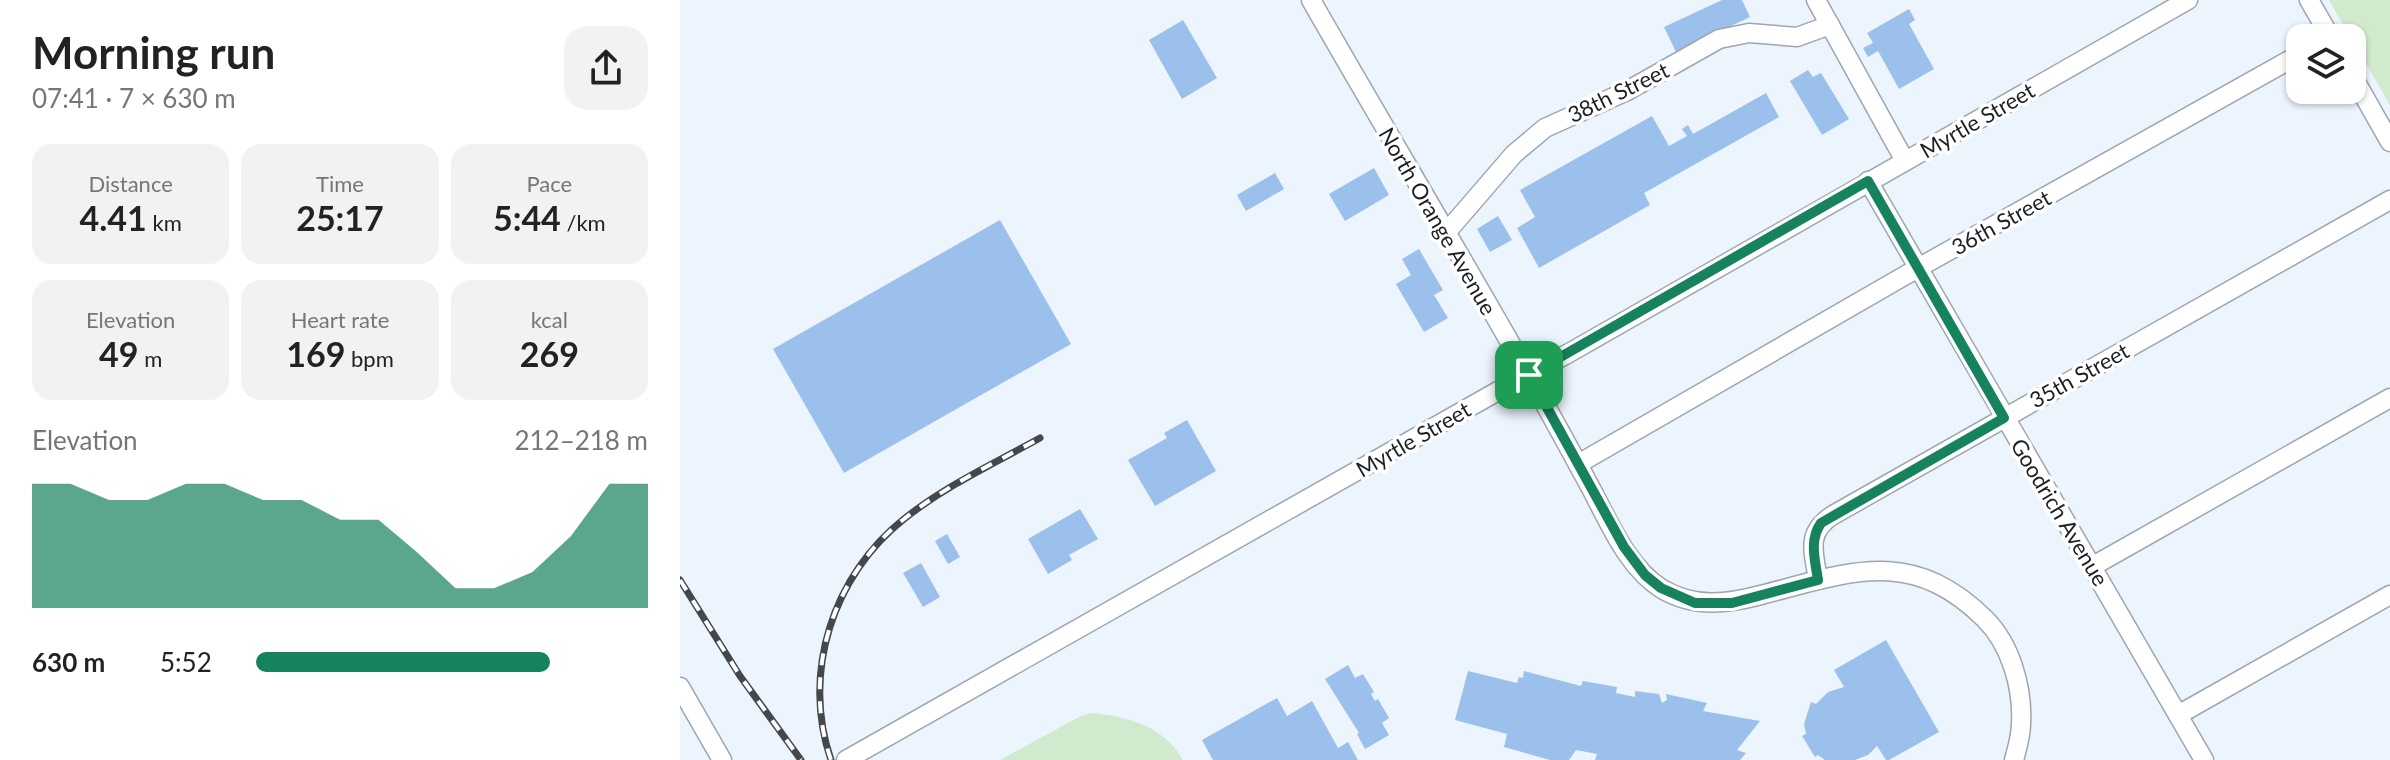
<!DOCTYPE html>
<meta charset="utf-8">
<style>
body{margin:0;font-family:Lato,sans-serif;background:#f2f2f2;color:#222;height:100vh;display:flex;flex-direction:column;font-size:30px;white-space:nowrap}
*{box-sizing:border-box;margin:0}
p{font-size:26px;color:#767676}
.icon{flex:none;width:44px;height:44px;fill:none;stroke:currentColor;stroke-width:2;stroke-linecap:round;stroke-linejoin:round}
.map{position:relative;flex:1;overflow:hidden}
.details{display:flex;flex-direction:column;background:#fff;width:680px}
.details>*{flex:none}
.controls{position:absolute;left:1606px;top:24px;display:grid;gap:16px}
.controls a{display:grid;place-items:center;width:80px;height:80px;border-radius:16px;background:#fff;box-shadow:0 2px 6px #0004;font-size:40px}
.pin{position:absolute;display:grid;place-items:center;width:68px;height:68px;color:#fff;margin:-34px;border-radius:16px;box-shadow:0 4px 12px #0006}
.round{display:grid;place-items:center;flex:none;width:84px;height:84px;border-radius:24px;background:#f2f2f2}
.summary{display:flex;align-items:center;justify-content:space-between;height:136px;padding:0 32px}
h1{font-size:44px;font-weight:700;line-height:60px}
.stats{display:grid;grid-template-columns:repeat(3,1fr);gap:12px;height:136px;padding:8px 32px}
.stats div{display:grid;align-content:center;border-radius:20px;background:#f2f2f2;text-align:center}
.stats b{font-size:34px;font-weight:700}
.stats small{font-size:22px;font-weight:400}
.stats p{font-size:22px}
.chart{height:224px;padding:16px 32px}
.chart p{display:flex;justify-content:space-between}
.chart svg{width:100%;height:144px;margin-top:8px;fill:#17825e;opacity:.7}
ul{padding:0 32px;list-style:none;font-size:26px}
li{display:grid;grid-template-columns:128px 96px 1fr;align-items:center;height:60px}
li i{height:20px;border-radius:10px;background:#17825e}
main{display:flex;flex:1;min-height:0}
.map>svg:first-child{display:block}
</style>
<main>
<section class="details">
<div class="summary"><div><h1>Morning run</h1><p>07:41 · 7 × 630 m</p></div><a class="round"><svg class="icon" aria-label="share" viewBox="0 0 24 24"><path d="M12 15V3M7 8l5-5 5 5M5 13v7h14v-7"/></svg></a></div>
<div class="stats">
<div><p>Distance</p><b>4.41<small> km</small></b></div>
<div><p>Time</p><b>25:17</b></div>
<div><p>Pace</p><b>5:44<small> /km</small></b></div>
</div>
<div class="stats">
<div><p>Elevation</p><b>49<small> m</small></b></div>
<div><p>Heart rate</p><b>169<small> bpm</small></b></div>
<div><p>kcal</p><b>269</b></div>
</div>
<div class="chart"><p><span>Elevation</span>212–218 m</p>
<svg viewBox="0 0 160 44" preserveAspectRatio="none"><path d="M0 44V6L10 6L20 11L30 11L40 6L50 6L60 11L70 11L80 17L90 17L100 27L110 38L120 38L130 33L140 22L150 6L160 6V44z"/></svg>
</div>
<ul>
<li><b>630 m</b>5:52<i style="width:75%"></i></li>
</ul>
</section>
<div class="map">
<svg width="1710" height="760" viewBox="0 0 1710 760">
<rect width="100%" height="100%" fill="#ecf4fe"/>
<g fill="#d1eace">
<polygon points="1649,0 1710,0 1710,105"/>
<path d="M411 713C447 716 484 726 503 760H320L401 716Z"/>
</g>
<g fill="#9cc0ec">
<polygon points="1042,0 1062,0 1070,17 996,52 984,27"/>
<polygon points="1229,9 1235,20 1229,24 1254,69 1219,89 1198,51 1188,57 1183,48 1193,43 1187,33"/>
<polygon points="503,20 537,78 502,99 469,40"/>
<polygon points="1128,70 1133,77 1141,73 1169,119 1142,135 1110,81"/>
<polygon points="1086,93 1099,117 964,193 970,205 859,268 837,228 855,217 840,190 972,116 989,146 1007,136 1002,129 1008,125 1013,134"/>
<polygon points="694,168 709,195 665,221 649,194"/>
<polygon points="595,173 604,189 566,211 557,195"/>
<polygon points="818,216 832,240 810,252 797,229"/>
<polygon points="320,220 391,344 164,473 93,349"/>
<polygon points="739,249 763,290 754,295 768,318 744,332 716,284 731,275 722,259"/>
<polygon points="507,420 536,471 475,506 448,460 487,438 484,433"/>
<polygon points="400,509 418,539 389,555 392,560 368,574 348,539"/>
<polygon points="267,534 280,557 268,564 255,541"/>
<polygon points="241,563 260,597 243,607 223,573"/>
<polygon points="1206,640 1259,732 1209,760 1206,760 1197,746 1188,755 1175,760 1145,760 1138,755 1135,757 1122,736 1126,734 1124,724 1131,702 1136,704 1148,692 1164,687 1154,670"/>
<polygon points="668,665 675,678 683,674 694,692 691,694 695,701 698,699 709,718 702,723 709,735 685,749 677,734 679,733 645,679"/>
<polygon points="788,671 837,683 839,677 843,678 844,671 901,686 903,681 937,687 936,693 955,697 955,691 979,694 982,703 987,700 986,694 1027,703 1023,711 1080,721 1057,750 1066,753 1060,760 915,760 917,754 896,750 889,760 870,760 824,747 827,734 775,720"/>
<polygon points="597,698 607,716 632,701 658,748 668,742 678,760 533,760 522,740"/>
</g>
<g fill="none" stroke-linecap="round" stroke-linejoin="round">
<defs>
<g id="minor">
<path d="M631 0C703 126 778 250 849 376 869 411 888 446 907 481 927 517 946 567 982 589 1014 608 1047 604 1081 595 1170 572 1231 546 1305 619 1331 645 1343 688 1341 724 1341 736 1337 749 1334 760"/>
<polyline points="1136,0 1225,161"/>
<polyline points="1629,0 1651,38"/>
<polyline points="1672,75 1710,142"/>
<polyline points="1188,181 1524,760"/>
<polyline points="765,234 834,154 865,128 947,91 1039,39 1069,33 1117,37 1150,25"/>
<polyline points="898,464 1238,268 1620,54"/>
<polyline points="1413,566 1710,398"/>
<path d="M1138 580C1134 552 1125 533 1153 515L1710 200"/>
<polyline points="0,687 42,760"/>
<polyline points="1498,715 1710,595"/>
<polyline points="166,760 818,391 889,353 1508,0"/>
</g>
</defs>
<use href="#minor" stroke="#9ea6af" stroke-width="21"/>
<use href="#minor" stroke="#fff" stroke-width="18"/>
<defs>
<g id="rail">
<polyline points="0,580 60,676 121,760"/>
<path d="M151 760C121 673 153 575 224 519 265 486 315 463 360 438"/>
</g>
</defs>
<use href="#rail" stroke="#44484d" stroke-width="7"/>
<use href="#rail" stroke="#fff" stroke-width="4" stroke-dasharray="12" stroke-linecap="butt"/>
</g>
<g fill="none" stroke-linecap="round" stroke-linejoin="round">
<defs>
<path id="route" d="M1188 181 1324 418 1141 523C1129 540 1135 560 1138 580L1052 603H1015L981 588 965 575 944 547 849 375Z"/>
</defs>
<use href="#route" stroke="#fff" stroke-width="16"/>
<use href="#route" stroke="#17825e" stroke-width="10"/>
</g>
<g text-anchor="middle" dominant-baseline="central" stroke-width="7" stroke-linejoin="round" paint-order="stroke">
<g font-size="22" fill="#1c1f23" stroke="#fff">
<text transform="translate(938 92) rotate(-26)">38th Street</text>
<text transform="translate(1297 120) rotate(-30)">Myrtle Street</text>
<text transform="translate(758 221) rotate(60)">North Orange Avenue</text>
<text transform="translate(1321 222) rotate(-29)">36th Street</text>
<text transform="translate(1399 375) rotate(-29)">35th Street</text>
<text transform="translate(733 439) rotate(-30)">Myrtle Street</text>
<text transform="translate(1380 512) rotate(59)">Goodrich Avenue</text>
</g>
</g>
</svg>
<div class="controls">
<a><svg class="icon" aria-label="layers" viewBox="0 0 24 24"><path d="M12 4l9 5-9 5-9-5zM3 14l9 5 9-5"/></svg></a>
</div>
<div class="pin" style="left:849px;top:375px;background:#1e9e55"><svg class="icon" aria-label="arrive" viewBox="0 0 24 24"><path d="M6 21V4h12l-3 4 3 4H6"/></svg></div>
</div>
</main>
